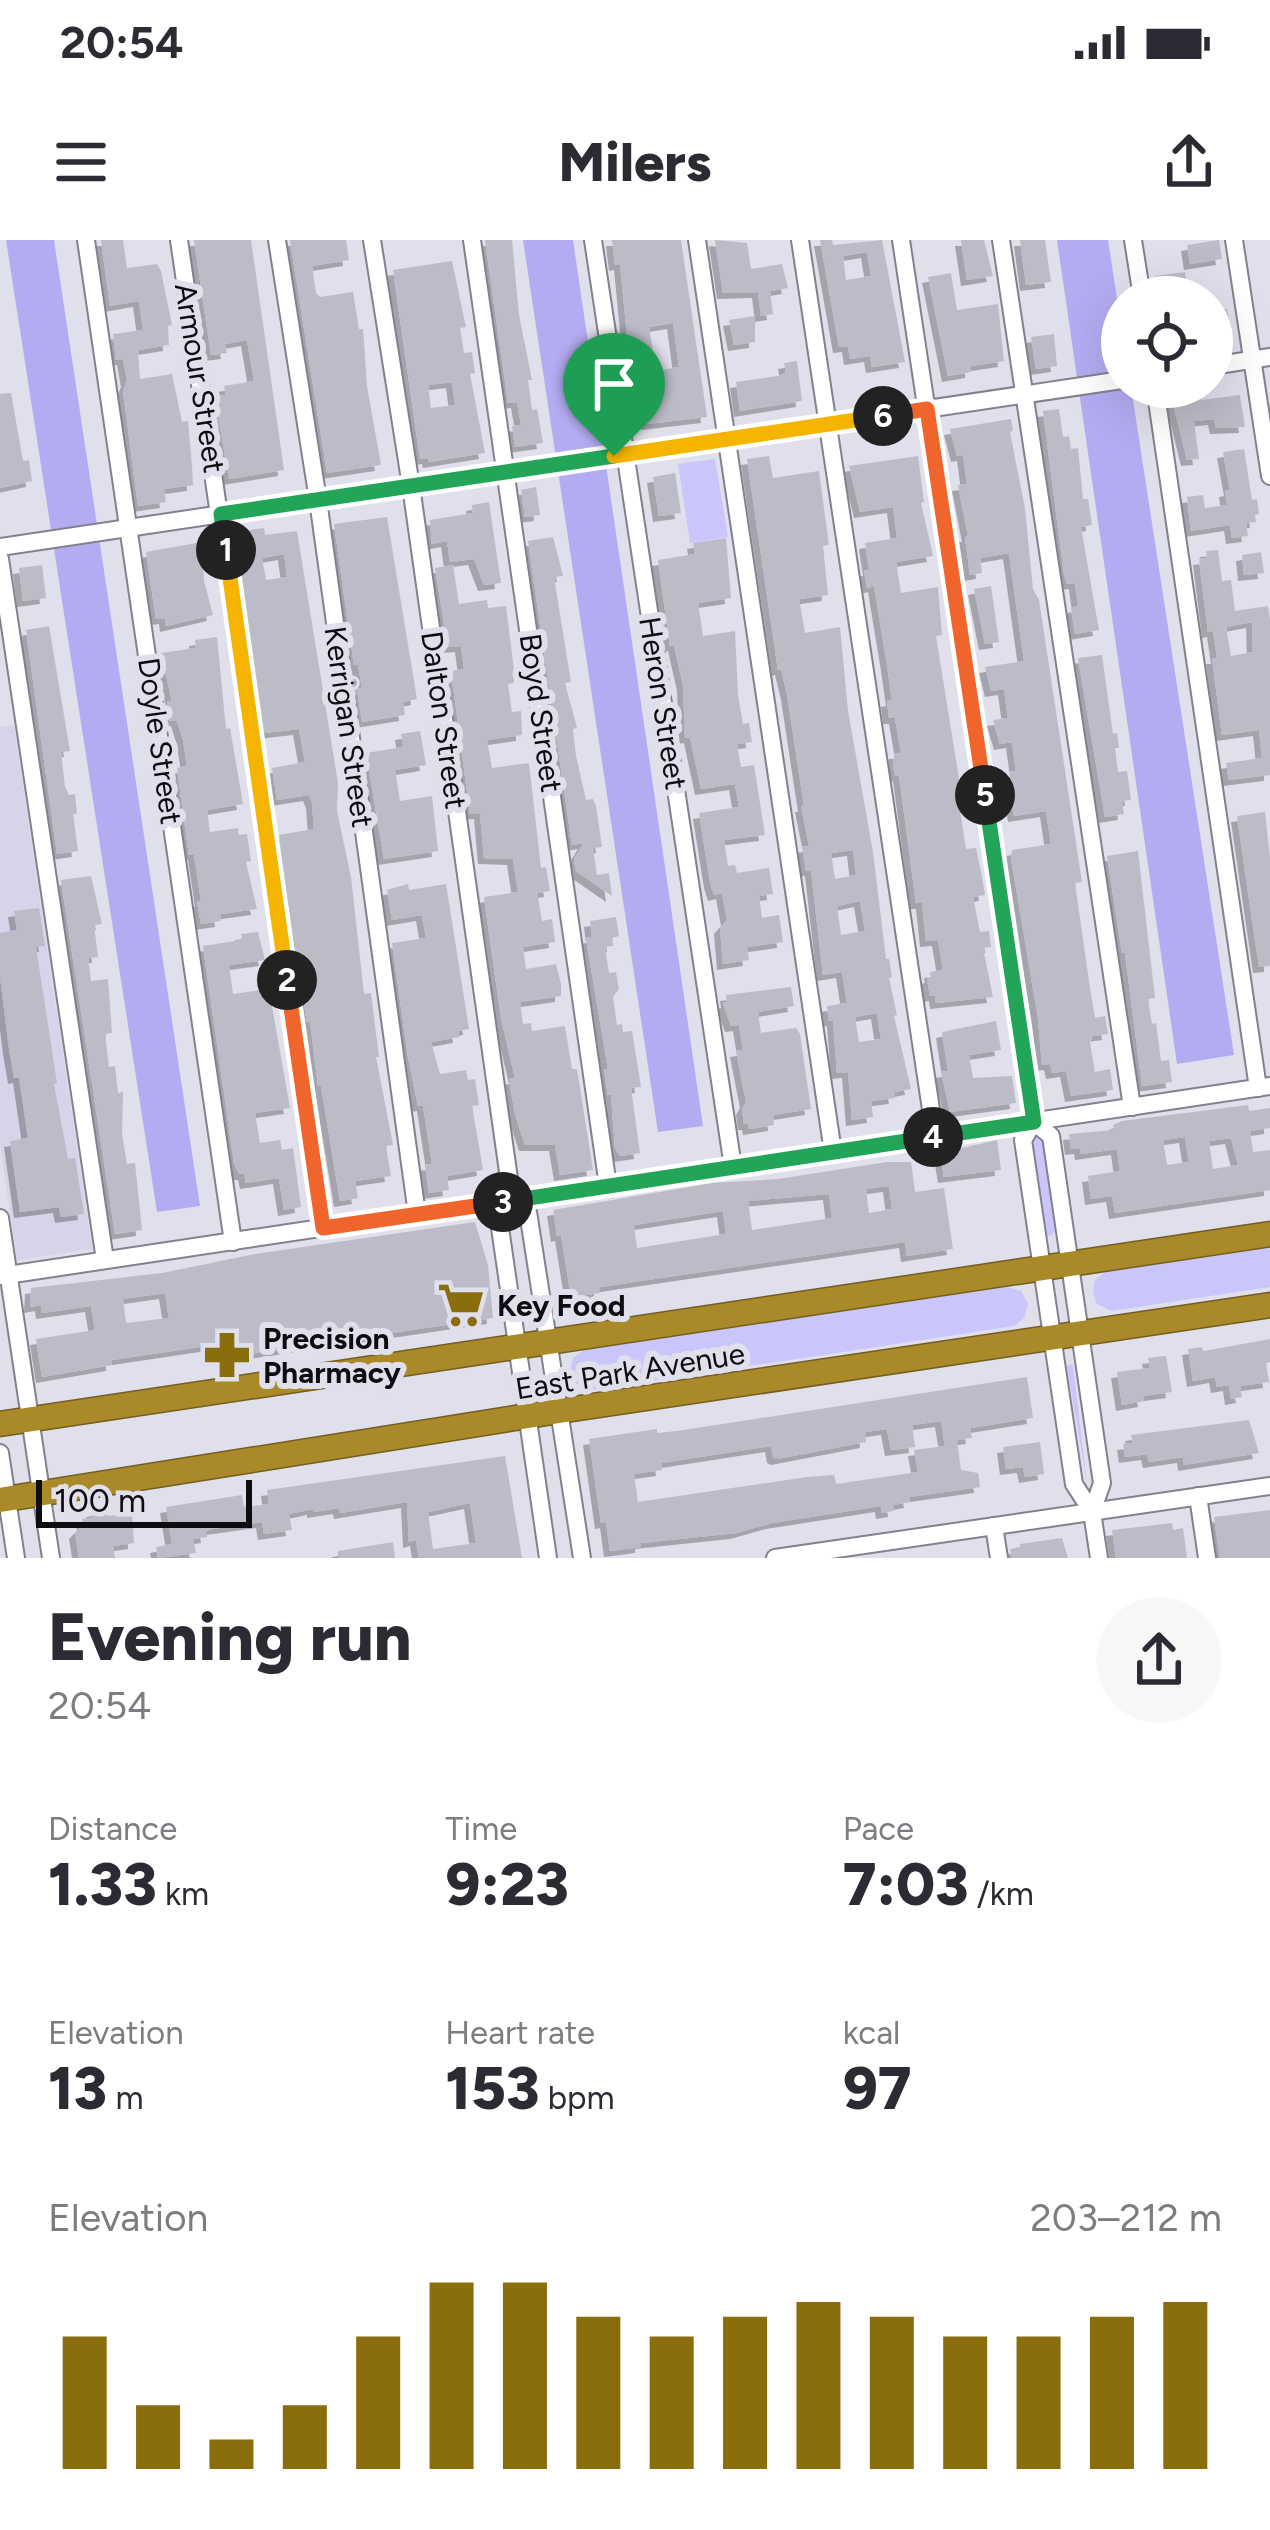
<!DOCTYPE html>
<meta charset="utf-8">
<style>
body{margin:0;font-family:Figtree,sans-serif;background:#f7f7f7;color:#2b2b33;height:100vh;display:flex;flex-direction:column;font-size:45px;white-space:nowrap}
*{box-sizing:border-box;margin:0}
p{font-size:39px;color:#7c7c81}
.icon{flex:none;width:66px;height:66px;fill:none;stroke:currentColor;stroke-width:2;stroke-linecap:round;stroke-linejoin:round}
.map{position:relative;height:1318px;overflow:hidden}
.details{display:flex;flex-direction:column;background:#fff;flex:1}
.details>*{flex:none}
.fabs{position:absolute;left:1101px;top:36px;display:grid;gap:24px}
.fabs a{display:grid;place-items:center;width:132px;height:132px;border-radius:50%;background:#fff;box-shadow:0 12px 48px #0002;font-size:60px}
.scale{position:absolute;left:36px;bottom:30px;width:216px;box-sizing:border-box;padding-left:12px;border:6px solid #0d0d11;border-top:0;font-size:33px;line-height:42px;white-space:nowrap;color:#0d0d11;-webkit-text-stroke:9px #e0dfec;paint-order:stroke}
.pin{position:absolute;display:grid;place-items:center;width:102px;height:102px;color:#fff;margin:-123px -51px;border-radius:50% 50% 50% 0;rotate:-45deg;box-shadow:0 0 12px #0007}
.pin .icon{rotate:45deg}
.km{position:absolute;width:60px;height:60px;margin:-30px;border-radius:50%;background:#222;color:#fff;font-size:33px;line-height:60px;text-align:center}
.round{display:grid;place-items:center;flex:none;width:126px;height:126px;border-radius:63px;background:#f7f7f7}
.summary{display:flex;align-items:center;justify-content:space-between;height:204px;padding:0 48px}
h1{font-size:66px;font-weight:800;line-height:90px}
.metrics{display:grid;grid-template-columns:repeat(3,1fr);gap:18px;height:204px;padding:12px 48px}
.metrics div{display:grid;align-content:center}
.metrics b{font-size:60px;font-weight:800}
.metrics small{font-size:33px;font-weight:400}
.metrics p{font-size:33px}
.chart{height:336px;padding:24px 48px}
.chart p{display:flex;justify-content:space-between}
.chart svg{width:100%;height:216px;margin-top:12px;stroke:#8a6d0d;stroke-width:6}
.status{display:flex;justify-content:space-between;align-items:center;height:84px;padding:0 60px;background:#fff;direction:ltr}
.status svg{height:33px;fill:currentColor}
header{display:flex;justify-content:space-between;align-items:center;height:156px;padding:0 48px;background:#fff;font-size:54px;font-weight:800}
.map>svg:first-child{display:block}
</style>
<div class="status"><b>20:54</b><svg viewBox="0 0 49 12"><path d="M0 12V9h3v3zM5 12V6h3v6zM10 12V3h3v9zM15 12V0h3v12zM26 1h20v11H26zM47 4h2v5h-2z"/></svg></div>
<header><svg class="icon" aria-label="menu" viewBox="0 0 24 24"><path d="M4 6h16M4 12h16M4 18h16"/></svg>Milers<svg class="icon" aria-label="share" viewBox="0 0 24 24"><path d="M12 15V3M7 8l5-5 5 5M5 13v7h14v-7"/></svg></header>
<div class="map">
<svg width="1270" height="1318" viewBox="0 0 1270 1318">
<defs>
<filter id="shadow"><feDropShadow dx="-6" dy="6" stdDeviation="0" flood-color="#0004"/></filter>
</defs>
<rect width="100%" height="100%" fill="#e0dfec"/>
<polygon fill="#d5d4e8" points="14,485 92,1009 17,1020 0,904 0,487"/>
<g fill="#cac5fb">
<polygon points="715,219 728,297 690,303 678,224"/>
<polygon points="1036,895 1044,899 1058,987 1051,996 1040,992 1030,897"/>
<polygon points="1270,1008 1270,1047 1111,1071 1097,1064 1093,1053 1095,1040 1105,1032"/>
<polygon points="1006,1047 1021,1051 1028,1064 1024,1078 1014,1086 591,1150 578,1146 570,1133 573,1118 584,1110"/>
<polygon points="1070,1124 1073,1126 1087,1243 1067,1127"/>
</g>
<g fill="#b4acf2">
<polygon points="6,0 54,0 200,966 157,972"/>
<polygon points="523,0 573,0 703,886 658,892"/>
<polygon points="1057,0 1108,0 1122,91 1122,147 1131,147 1234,815 1177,824"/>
</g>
<g fill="#bcbcc8" fill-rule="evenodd" filter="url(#shadow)">
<polygon points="101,0 123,0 127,28 157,24 161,31 172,85 168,86 169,105 138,110 140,139 172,134 182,182 188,181 192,226 193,245 164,249 166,262 138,266 123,151 127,141 123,119 116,120 113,94 143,90 139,61 110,66"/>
<polygon points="194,0 251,0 284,230 229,239 215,157 226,155 224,146 254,141 247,100 225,104 227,113 211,115"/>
<polygon points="290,0 346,0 349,20 312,26 316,53 320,57 353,52 359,89 363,89 367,146 381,225 327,233"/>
<polygon points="485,0 512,0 519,75 532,140 528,140 532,170 537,169 543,203 515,207 512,186 521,185 517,162 508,163"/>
<path d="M612 0H681L707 177 648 184 632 104 628 105 620 24 615 25ZM673 83 679 127 656 131 649 87Z"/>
<polygon points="715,0 747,3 751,29 782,24 788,48 770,51 773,74 761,76 758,52 723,53"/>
<path d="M820 0H832L833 5 882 0 905 122 872 127 870 116 850 119 848 106 839 107ZM867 12 871 36 846 40 843 16Z"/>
<polygon points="961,0 984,0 993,36 967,40"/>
<polygon points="1020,0 1045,0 1051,42 1026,45"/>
<polygon points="1219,0 1222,19 1190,24 1187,5"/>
<path d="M452 21 466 87 460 88 464 113 472 112 475 133 470 134 485 213 429 222 428 218 420 219 393 30ZM452 142 455 165 431 168 428 145Z"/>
<polygon points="1185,32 1188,52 1158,57 1155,36"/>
<polygon points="951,33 957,70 998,64 1004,121 971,126 971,132 948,136 928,37"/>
<polygon points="1227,69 1232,97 1212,101 1212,71"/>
<polygon points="755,76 755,102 734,105 729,80"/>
<polygon points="1054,94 1057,126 1036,129 1031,97"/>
<polygon points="797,121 802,161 740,171 736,142 778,136 786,133 784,123"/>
<polygon points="1200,151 1201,160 1240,155 1245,187 1216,188 1214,179 1194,181 1199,219 1187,220 1171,155"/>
<polygon points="11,153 23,221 29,220 32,241 0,248 0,154"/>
<polygon points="1059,169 1063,197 1069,196 1071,209 1078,208 1083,259 1088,259 1092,285 1081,287 1099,390 1075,394 1071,368 1078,366 1075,343 1067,344 1064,334 1043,171"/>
<polygon points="1011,179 1013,191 1010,192 1025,269 1033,349 1039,360 1082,642 1075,643 1090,748 1095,778 1105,776 1108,794 1093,796 1090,802 1095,832 1110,829 1113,850 1071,856 1066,831 1052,833 1050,824 1042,825 1038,778 1011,618 1012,610 1051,604 1046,571 1014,576 1009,545 1010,531 1016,531 1012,502 1000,504 993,480 1008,478 1004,449 991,451 985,427 1024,421 1009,313 980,318 982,333 970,335 965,296 968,296 958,245 967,244 963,215 957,216 950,189"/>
<polygon points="1244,209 1252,260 1257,259 1259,274 1255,275 1256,282 1246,283 1248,296 1232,298 1230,285 1191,291 1187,257 1203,255 1205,268 1227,265 1225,251 1230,250 1223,212"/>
<path d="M769 216 773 238 819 231 829 305 823 306 828 355 800 359V364L805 393 840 387 848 471 873 612 886 719H889L892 737 889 738 897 775 894 776 911 849 894 852 895 858 871 861 873 877 852 880 848 832 837 833 833 780 829 781 827 766 847 763 842 732 823 735 811 630 806 631 802 607 809 606 801 566H804L787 454 781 429 778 430 747 219ZM853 610 856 635 835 639 831 613ZM860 661 865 691 841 695 837 666ZM877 773 881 799 859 802 855 777Z"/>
<polygon points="918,216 924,262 921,263 933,316 896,322 901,353 938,347 942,395 936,396 961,551 957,551 966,609 976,608 982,637 985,655 973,657 980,692 989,691 991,707 983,708 993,757 936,763 935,755 930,756 927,738 931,737 930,732 943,730 938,700 926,701 922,663 916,663 899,535 895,536 893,523 895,513 901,513 895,478 889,478 887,461 892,460 887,425 874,346 867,348 864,331 869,330 865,303 897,298 893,267 860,272 849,226"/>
<polygon points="675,233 681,273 659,276 653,237"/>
<polygon points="536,247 540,275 525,277 521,250"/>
<polygon points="489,262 501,343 484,345 474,319 450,322 447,301 432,304 430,280 473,273 472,265"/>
<polygon points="387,277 417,459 403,462 405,475 362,482 357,449 362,448 358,425 354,425 334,284"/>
<path d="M264 288 265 295 297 291 338 543 337 571 351 637 364 754 371 753 379 817H376L393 905 386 906 391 936 355 941 358 958 340 961 321 846H318L310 781 307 782 303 759 279 595 314 589 312 562 309 555 277 560 272 528 305 522 299 489 264 493 246 369 239 304 250 302 248 290ZM284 314 287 337 266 340 262 318Z"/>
<polygon points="553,297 563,336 554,337 571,442 565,443 577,488 573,489 576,516 586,560 593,559 596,566 602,607 593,608 597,635 609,633 612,656 576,631 574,619 584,603 572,605 528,301"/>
<polygon points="726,298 731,358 698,363 703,396 735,391 738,455 743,484 749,483 752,502 737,504 741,527 754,525 765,595 724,600 728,626 735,625 737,633 769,628 773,654 759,656 762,678 779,675 783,702 747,707 749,720 723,724 720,688 727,680 722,653 714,655 710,642 699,573 739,567 735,544 701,549 690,497 685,498 683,445 674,405 670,406 658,320 695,314 693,303"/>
<polygon points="202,302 204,341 213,375 166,386 165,378 156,379 146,312"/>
<path d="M1218 310 1222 341 1231 340 1235 371 1268 366 1270 381V535L1229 540 1226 523 1262 518 1259 490 1222 495 1212 418H1217L1213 391 1208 392 1199 319 1207 318 1206 311ZM1252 382 1253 412 1231 416 1226 387Z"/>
<polygon points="1261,312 1264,333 1244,335 1242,315"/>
<polygon points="42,325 46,358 23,361 19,328"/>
<polygon points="453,325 459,364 487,360 488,368 506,366 514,430 514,443 508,444 512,472 521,471 522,495 487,500 492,528 529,523 541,628 546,627 550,651 537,653 542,681 552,679 555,702 523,707 526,729 556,724 561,744 561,756 520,762 523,784 531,783 532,791 565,786 572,829 577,829 593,930 560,935 555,905 525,905 515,874 509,839 515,838 501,778 484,657 518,652 513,619 484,618 480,573 470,574 451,431 464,429 461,406 448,407 435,328"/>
<polygon points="991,346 999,402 985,404 974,349"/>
<polygon points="49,386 70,511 61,512 65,547 69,555 75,554 77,574 73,574 78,611 57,614 26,390"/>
<polygon points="217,397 226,489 230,488 243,564 207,570 210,592 238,588 239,595 247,594 251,621 246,622 257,669 220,674 221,681 201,684 197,661 201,661 194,614 189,615 177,528 187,526 183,500 177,480 169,481 167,462 172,461 161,413 196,408 195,400"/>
<polygon points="1102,415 1113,494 1117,493 1119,508 1115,508 1118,532 1127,531 1131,560 1122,561 1124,574 1105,577 1078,418"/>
<polygon points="420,491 426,525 395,530 400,561 432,556 438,611 384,619 366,513 403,507 401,494"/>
<polygon points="1265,572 1270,618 1270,726 1259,727 1237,576"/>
<polygon points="1138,611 1155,758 1148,759 1152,784 1156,783 1161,821 1169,820 1172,842 1142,846 1125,713 1122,713 1107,616"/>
<polygon points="91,636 102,684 94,685 98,717 88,718 91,741 108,739 112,793 105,794 109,827 115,826 118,853 123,852 122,894 127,924 135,923 142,990 115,994 61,640"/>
<polygon points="408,644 409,650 446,644 469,789 458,791 459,797 431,802 440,834 466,830 468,840 475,839 479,865 472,866 483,930 447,936 449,950 429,953 425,925 432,924 423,865 418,866 408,817 392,703 426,698 422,675 392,680 387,650"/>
<polygon points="39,668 45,706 36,707 57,843 54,844 68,919 75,918 84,974 61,977 59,967 20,972 10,901 28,898 19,837 14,838 9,808 0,736 0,693 17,690 14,671"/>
<polygon points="616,677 619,696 612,698 613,706 605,707 609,733 616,732 619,749 613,757 617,785 622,784 623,792 632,791 641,847 631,848 640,913 620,916 615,908 611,855 608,855 604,830 608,829 586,698 592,697 590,681"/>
<polygon points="258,692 265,720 229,725 233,754 269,749 290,868 255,873 260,903 280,900 282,910 293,908 301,967 284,970 279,938 246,943 244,934 239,934 234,923 203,706 242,700 241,694"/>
<polygon points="791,747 794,766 758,772 761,793 796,788 800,794 811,869 773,875 774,885 749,889 748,884 744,884 742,869 746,862 736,811 743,810 739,785 731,786 723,763 727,762 726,755"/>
<polygon points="996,781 1001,810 969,815 973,838 1012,836 1016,863 950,872 941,832 948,831 942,792"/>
<path d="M1248 865 1249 871 1270 868V888L1250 891 1253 912 1270 910V950L1115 973 1112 956 1091 959 1088 936 1120 931 1117 909 1081 914 1080 908 1071 909 1069 894 1114 890 1113 885 1122 881ZM1185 897 1189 922 1167 925 1163 900ZM1231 898 1238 925 1213 929 1209 901Z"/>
<polygon points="997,900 1001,930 944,937 940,913"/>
<path d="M887 922H911L915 952 944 948 953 1009 907 1016 905 1002 600 1047V1053L571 1057 561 995 557 996 553 970 713 943 778 939ZM889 946 892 969 869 973 866 949ZM829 954 832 978 752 990 748 961ZM723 971 726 994 637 1008 634 985Z"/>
<path d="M475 982 488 1025 493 1078 222 1118 219 1104 112 1120V1125L42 1137 36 1099 95 1090 91 1066 42 1073 41 1065 30 1067 31 1048 162 1033 255 1014ZM165 1053 169 1078 126 1083 123 1059Z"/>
<polygon points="1270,1099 1270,1122 1266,1123 1269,1142 1240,1146 1242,1157 1231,1159 1229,1145 1217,1147 1215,1137 1193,1141 1188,1109 1201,1107 1204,1111"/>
<polygon points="1166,1116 1172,1152 1143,1156 1144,1161 1122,1165 1117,1132 1150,1128 1148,1118"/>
<path d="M1027 1137 1033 1178 970 1188 972 1198 957 1200 961 1230 978 1233 980 1247 909 1257 910 1262 893 1265 894 1271 882 1273 881 1266 772 1283 736 1293 641 1303V1307L610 1311 606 1282 601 1283 589 1199 657 1189V1193L677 1191ZM941 1181 945 1206 914 1210 918 1232 836 1244 834 1235 807 1237 638 1262 634 1234 662 1230 661 1223 771 1206 773 1217 777 1219 866 1202 865 1192 887 1189 891 1210 915 1207 912 1185Z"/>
<polygon points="1249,1180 1259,1213 1184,1225 1183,1217 1149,1222 1147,1214 1125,1217 1123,1204 1133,1203 1131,1195"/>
<polygon points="1040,1202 1044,1234 1025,1237 1023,1227 1006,1229 1003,1207"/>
<path d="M505 1216 522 1318H419L416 1300 409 1302 407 1262 340 1273 339 1268 313 1272V1269L289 1274 292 1290 264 1294 262 1282 212 1289 206 1291 207 1297 193 1299 196 1313 158 1318 156 1307 172 1304 166 1267 242 1255 244 1267 269 1264 267 1250ZM470 1263 476 1303 433 1309 428 1272Z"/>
<polygon points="106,1269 107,1276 132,1274 134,1303 113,1306 115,1318 79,1318 75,1293 83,1285 82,1279 93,1278 92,1271"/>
<polygon points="1270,1270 1270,1318 1220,1318 1214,1277"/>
<polygon points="1172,1283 1173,1290 1183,1288 1187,1318 1116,1318 1112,1290"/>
<polygon points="1062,1298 1068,1318 1012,1318 1010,1309 1020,1307 1020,1304"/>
<polygon points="393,1302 395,1318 338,1318 338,1311"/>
</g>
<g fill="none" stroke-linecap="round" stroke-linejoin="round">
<defs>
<g id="minor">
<polyline points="86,0 233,1002"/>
<polyline points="179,0 323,989"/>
<polyline points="277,0 318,260 417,974"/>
<polyline points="372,0 411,246 512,960"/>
<polyline points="472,0 608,946"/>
<polyline points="593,0 733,927"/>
<polyline points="697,0 833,912"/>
<polyline points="800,0 935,896"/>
<polyline points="901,0 1034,882"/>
<polyline points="1001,0 1132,867"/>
<polyline points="1133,0 1142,57"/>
<polyline points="1234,0 1270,236"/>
<polyline points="1212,126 1270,117"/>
<polyline points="1155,147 1258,848"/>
<polyline points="0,307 1122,140"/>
<polyline points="0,319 105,1020"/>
<polyline points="1034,882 1023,900 1074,1244 1092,1272 1099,1318"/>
<polyline points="1034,882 1051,896 1102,1243 1092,1272"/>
<polyline points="512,960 528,972 582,1318"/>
<polyline points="511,961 498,974 548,1318"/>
<polyline points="0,978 51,1318"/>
<polyline points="0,1036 1270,846"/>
<polyline points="0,1213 16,1318"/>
<polyline points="1198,1256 1207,1318"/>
<polyline points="994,1286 999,1318"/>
<polyline points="775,1318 1270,1246"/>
</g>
<g id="highway">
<polyline points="0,1184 1270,994"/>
<polyline points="0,1260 559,1171 1270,1065"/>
</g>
</defs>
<use href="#minor" stroke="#82818d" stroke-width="20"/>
<use href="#highway" stroke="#735e21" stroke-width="27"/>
<use href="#minor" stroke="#fff" stroke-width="16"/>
<use href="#highway" stroke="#aa8929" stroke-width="24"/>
</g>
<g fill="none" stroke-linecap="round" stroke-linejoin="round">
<defs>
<polyline id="split-1" points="226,310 221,274 614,216"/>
<polyline id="split-2" points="226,310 287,740"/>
<polyline id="split-3" points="287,740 323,988 503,962"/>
<polyline id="split-4" points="503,962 933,897"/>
<polyline id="split-5" points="933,897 1034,882 985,555"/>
<polyline id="split-6" points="883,176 927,169 985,555"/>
<polyline id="split-7" points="614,216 883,176"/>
</defs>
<use href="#split-1" stroke="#fff" stroke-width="24"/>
<use href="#split-2" stroke="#fff" stroke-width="24"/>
<use href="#split-3" stroke="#fff" stroke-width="24"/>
<use href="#split-4" stroke="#fff" stroke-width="24"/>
<use href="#split-5" stroke="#fff" stroke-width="24"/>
<use href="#split-6" stroke="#fff" stroke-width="24"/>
<use href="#split-7" stroke="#fff" stroke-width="24"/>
<use href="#split-1" stroke="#22a559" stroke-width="15"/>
<use href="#split-2" stroke="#f5b400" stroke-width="15"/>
<use href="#split-3" stroke="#f0652b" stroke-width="15"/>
<use href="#split-4" stroke="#22a559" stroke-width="15"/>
<use href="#split-5" stroke="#22a559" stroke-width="15"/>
<use href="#split-6" stroke="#f0652b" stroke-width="15"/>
<use href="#split-7" stroke="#f5b400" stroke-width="15"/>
</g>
<defs>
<symbol id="supermarket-bare" viewBox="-9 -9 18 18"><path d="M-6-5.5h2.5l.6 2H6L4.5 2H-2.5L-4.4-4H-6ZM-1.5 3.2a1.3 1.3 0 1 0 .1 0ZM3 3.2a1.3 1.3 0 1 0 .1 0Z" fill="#8a6d0d" stroke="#e0dfec" stroke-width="2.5" paint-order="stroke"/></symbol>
<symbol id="pharmacy-bare" viewBox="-9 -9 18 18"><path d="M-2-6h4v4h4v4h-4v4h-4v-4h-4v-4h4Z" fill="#8a6d0d" stroke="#e0dfec" stroke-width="2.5" paint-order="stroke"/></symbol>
</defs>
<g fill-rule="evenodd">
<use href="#supermarket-bare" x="428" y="1032" width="66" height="66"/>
<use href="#pharmacy-bare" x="194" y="1082" width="66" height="66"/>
</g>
<g text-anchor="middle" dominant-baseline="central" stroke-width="12" stroke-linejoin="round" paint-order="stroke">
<g font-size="30" fill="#0d0d11" stroke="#e0dfec">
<text transform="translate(200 138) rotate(81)">Armour Street</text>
<text transform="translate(663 463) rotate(81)">Heron Street</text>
<text transform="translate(541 473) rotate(82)">Boyd Street</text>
<text transform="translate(444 480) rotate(82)">Dalton Street</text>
<text transform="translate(349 487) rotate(82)">Kerrigan Street</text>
<text transform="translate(160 501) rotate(82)">Doyle Street</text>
<text transform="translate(630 1131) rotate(-9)">East Park Avenue</text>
</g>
<g font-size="30" font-weight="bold" fill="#0d0d11" stroke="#e0dfec" text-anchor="start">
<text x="497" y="1065">Key Food</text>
<text x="263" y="1098">Precision<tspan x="263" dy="34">Pharmacy</tspan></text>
</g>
</g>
</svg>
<div class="fabs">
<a><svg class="icon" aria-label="locate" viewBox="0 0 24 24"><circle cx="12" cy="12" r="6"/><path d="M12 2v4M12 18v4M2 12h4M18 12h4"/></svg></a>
</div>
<div class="scale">100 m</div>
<div class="pin" style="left:614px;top:216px;background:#1e9e55"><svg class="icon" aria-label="arrive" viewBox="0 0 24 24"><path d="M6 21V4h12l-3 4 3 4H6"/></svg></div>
<b class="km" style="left:226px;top:310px">1</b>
<b class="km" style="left:287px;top:740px">2</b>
<b class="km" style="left:503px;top:962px">3</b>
<b class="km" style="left:933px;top:897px">4</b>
<b class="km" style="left:985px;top:555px">5</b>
<b class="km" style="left:883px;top:176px">6</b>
</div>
<section class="details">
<div class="summary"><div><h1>Evening run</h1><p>20:54</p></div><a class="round"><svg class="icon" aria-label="share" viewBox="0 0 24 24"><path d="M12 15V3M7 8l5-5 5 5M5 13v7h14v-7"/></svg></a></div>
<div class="metrics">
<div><p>Distance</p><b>1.33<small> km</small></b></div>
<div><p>Time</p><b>9:23</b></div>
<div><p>Pace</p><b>7:03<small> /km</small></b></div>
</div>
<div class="metrics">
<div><p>Elevation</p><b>13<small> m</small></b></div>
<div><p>Heart rate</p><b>153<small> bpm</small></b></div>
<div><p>kcal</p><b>97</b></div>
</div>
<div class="chart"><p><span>Elevation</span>203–212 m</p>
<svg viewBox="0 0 160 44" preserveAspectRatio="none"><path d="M5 44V17M15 44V31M25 44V38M35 44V31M45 44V17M55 44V6M65 44V6M75 44V13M85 44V17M95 44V13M105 44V10M115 44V13M125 44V17M135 44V17M145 44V13M155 44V10"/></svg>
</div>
</section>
